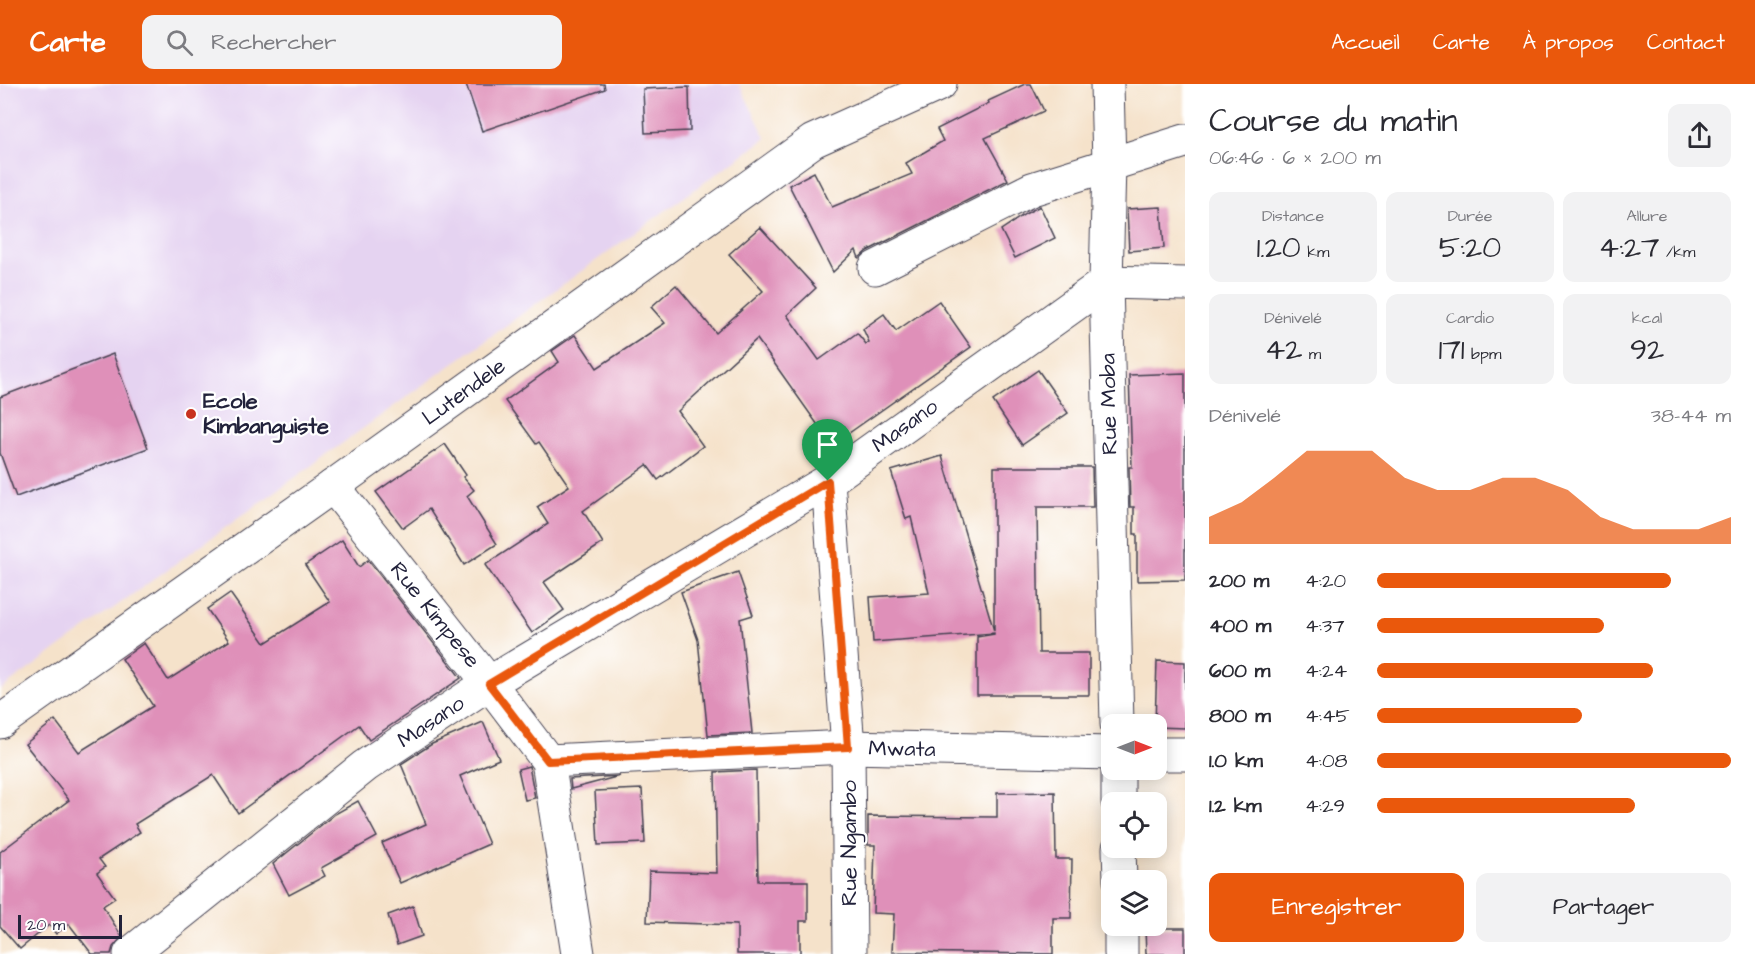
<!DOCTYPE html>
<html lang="fr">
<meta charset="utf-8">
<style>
body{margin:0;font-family:"Architects Daughter",sans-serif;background:#f2f2f3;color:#2b2b33;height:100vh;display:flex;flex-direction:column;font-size:22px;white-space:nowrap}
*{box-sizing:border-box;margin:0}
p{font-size:20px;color:#7c7c81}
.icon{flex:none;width:33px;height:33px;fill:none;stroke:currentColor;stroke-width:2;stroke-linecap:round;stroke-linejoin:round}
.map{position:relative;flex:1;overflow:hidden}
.side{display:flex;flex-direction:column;background:#fff;width:570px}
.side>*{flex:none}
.needle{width:39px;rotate:90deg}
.tools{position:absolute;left:1101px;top:630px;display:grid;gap:12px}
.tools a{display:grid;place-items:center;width:66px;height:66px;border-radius:12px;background:#fff;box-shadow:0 3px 15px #0003;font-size:30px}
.scale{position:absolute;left:18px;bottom:15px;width:104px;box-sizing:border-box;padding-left:6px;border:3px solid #22223b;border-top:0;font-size:16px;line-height:21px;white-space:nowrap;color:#22223b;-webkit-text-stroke:4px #fff;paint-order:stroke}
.pin{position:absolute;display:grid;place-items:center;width:51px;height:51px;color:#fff;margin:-62px -26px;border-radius:50% 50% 50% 0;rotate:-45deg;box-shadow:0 0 6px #0007}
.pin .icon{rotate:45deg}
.round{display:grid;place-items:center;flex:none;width:63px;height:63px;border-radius:12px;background:#f2f2f3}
.headline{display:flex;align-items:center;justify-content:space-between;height:102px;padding:0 24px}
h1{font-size:33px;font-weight:600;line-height:45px}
.figures{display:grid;grid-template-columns:repeat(3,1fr);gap:9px;height:102px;padding:6px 24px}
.figures div{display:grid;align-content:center;border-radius:12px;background:#f2f2f3;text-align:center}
.figures b{font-size:30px;font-weight:600}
.figures small{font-size:16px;font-weight:400}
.figures p{font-size:16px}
.chart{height:168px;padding:12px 24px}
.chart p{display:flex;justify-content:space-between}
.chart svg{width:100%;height:108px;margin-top:6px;fill:#ea580c;opacity:.7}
.primary-button{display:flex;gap:12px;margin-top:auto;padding:12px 24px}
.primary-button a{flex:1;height:69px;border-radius:12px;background:#ea580c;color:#fff;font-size:24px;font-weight:600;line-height:69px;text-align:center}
.primary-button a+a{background:#f2f2f3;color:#2b2b33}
ul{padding:0 24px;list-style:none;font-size:20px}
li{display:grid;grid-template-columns:96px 72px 1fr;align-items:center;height:45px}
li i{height:15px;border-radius:8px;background:#ea580c}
header{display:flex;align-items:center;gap:36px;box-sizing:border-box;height:84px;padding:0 30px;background:#ea580c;color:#fff}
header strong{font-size:28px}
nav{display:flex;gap:33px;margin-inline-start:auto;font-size:21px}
.search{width:420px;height:54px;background:#f2f2f3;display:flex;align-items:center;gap:15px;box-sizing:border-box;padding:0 21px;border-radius:12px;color:#7c7c81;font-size:22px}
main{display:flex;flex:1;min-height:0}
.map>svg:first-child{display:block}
</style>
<header>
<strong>Carte</strong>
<div class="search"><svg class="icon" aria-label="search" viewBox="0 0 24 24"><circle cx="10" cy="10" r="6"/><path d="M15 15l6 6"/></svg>Rechercher</div>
<nav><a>Accueil</a><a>Carte</a><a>À propos</a><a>Contact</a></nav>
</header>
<main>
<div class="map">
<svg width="1185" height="870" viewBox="0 0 1185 870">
<rect width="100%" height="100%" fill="#fff"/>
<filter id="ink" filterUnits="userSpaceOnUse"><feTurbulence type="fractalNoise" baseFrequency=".0167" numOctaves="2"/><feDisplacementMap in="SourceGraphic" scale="12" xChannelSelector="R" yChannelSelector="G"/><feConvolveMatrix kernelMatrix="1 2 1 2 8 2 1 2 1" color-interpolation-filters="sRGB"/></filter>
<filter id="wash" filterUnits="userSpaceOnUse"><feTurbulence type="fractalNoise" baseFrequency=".008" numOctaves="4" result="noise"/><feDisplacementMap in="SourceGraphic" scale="24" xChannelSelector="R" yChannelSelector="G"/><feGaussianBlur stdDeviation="1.35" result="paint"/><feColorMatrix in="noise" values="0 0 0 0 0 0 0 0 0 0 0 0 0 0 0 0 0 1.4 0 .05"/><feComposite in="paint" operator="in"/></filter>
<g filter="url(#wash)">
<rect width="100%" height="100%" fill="#f5e2ca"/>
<polygon fill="#e5d3f1" points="0,0 739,0 766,54 0,606"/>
<g id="blocks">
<g fill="#df90b9">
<polygon points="466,0 604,0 605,5 482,47"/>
<polygon points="1025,0 1031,0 1044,27 985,54 1008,96 867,167 859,174 856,166 833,188 789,101 814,88 832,123 912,90 906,79 943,57 937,45 989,19 988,17"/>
<polygon points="689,3 690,47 645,49 643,5"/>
<polygon points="1040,122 1055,154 1015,174 1001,146 1025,130"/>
<polygon points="1161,123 1164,164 1129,167 1127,125"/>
<polygon points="760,143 816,204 787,231 819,276 857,249 866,260 869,258 863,245 884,230 896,247 939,217 971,263 832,361 757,255 678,327 703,362 658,396 647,381 583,427 603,459 544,498 564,526 532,549 485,481 548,440 537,423 569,402 539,358 536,360 505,317 559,278 552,267 575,251 597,284 665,239 651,223 676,201 716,249 763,207 729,170"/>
<polygon points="113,270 148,364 16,413 0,369 0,313"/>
<polygon points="1038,286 1068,329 1022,361 993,317"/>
<polygon points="1185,289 1185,496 1137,497 1137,450 1134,450 1134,423 1130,423 1129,383 1132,383 1129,291"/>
<polygon points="445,360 466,391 463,393 474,406 467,412 497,460 464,481 429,425 403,444 376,408"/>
<polygon points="942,372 994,547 994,383 1092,383 1093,423 1037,423 1039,569 1089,569 1089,611 977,611 977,553 994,550 994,549 873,558 870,513 929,509 911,433 906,435 891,387"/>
<polygon points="342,456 359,483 368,476 461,594 369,656 359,641 238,729 213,691 135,740 140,748 99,775 105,783 97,789 115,814 103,822 122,853 113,863 111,870 92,870 69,840 56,850 49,841 20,865 0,842 0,768 69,716 25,660 55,636 79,668 153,622 122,575 144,559 168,596 229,557 207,525 230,509 265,559 330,518 305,481"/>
<polygon points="738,488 753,531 740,535 752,649 708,651 698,556 681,508"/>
<polygon points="1157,577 1185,578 1185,644 1156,643 1155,640"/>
<polygon points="483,638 499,675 460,692 489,760 400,799 382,759 426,740 401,680 432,660"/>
<polygon points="529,682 535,714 525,716 518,685"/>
<polygon points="756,686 758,797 808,797 808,837 800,837 800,870 737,870 737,841 647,838 649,787 717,789 715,688"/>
<polygon points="620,692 571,705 570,695"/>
<polygon points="642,705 645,759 598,761 595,707"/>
<polygon points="1055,708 1056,775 1072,775 1071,834 1053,834 1053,870 892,868 894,830 873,829 875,761 868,761 868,732 997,733 997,709"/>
<polygon points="358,717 377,753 321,784 325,792 289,811 273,780 335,730"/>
<polygon points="413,822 422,852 397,861 388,831"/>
<polygon points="1145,844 1185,844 1185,870 1146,870"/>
</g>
</g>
</g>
<g filter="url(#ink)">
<use href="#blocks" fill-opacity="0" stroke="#423f50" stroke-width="1.5"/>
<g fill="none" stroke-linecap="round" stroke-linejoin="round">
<defs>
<g id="minor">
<polyline points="1107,0 1109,80 1106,198 1117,640"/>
<polyline points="875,184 1032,105 1185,57"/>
<polyline points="828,397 848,663 850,870"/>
<polyline points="333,402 489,599 548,677 578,870"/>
<polyline points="0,638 333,402 813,57 940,0"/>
<polyline points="1156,670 1185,670"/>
<polyline points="548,677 848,663 1112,669"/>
<polyline points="1118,686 1118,718"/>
<polyline points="1119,764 1120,796"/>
<polyline points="1121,842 1121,870"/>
<polyline points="130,870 365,682 489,599 828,397 1106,198 1185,200"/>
</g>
</defs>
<use href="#minor" stroke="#423f50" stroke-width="35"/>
<use href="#minor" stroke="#fff" stroke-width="33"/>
</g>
</g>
<g fill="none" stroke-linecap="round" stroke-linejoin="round" filter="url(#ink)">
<defs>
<polygon id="route" points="828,397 848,663 548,677 489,600"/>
</defs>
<use href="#route" stroke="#fff" stroke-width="12"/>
<use href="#route" stroke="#ea580c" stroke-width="8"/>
</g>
<circle fill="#c8321e" stroke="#fff" stroke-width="2" cx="191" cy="330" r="6"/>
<g text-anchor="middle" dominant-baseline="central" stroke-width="4.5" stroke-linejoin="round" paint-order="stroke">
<g font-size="22" fill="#22223b" stroke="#fff">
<text transform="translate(464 308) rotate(-36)">Lutendele</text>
<text transform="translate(1109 320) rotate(-91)">Rue Moba</text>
<text transform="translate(905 342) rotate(-36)">Masano</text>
<text transform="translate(435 531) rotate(51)">Rue Kimpese</text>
<text transform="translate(431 638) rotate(-34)">Masano</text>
<text transform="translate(902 665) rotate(1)">Mwata</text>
<text transform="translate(849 759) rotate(-90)">Rue Ngambo</text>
</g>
<g font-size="22" font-weight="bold" fill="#22223b" stroke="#fff" text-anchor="start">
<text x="203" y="317">Ecole<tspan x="203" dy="25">Kimbanguiste</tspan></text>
</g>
</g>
</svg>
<div class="tools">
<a><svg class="needle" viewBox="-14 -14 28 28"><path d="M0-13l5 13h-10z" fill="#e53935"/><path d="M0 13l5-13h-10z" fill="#7c7c81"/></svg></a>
<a><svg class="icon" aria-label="locate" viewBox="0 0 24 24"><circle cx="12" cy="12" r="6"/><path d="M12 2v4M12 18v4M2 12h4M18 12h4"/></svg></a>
<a><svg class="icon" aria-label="layers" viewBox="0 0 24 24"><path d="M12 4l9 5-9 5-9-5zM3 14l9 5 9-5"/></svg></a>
</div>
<div class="scale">20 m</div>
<div class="pin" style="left:828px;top:397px;background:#1e9e55"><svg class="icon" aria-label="arrive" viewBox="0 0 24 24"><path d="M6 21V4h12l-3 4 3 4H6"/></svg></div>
</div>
<section class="side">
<div class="headline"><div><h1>Course du matin</h1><p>06:46 · 6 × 200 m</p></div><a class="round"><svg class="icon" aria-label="share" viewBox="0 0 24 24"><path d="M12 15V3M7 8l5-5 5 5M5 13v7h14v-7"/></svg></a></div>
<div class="figures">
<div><p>Distance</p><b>1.20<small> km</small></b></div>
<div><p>Durée</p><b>5:20</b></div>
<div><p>Allure</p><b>4:27<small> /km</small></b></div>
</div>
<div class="figures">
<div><p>Dénivelé</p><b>42<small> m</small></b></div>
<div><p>Cardio</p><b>171<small> bpm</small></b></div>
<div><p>kcal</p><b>92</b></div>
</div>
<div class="chart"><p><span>Dénivelé</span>38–44 m</p>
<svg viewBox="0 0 160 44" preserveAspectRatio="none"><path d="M0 44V33L10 27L20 17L30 6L40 6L50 6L60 17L70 22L80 22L90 17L100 17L110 22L120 33L130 38L140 38L150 38L160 33V44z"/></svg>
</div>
<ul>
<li><b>200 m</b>4:20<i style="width:83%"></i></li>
<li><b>400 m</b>4:37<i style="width:64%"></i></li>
<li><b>600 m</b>4:24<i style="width:78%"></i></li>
<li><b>800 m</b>4:45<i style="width:58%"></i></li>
<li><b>1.0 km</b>4:08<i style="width:100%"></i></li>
<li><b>1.2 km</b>4:29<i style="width:73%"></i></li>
</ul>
<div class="primary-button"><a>Enregistrer</a><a>Partager</a></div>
</section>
</main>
